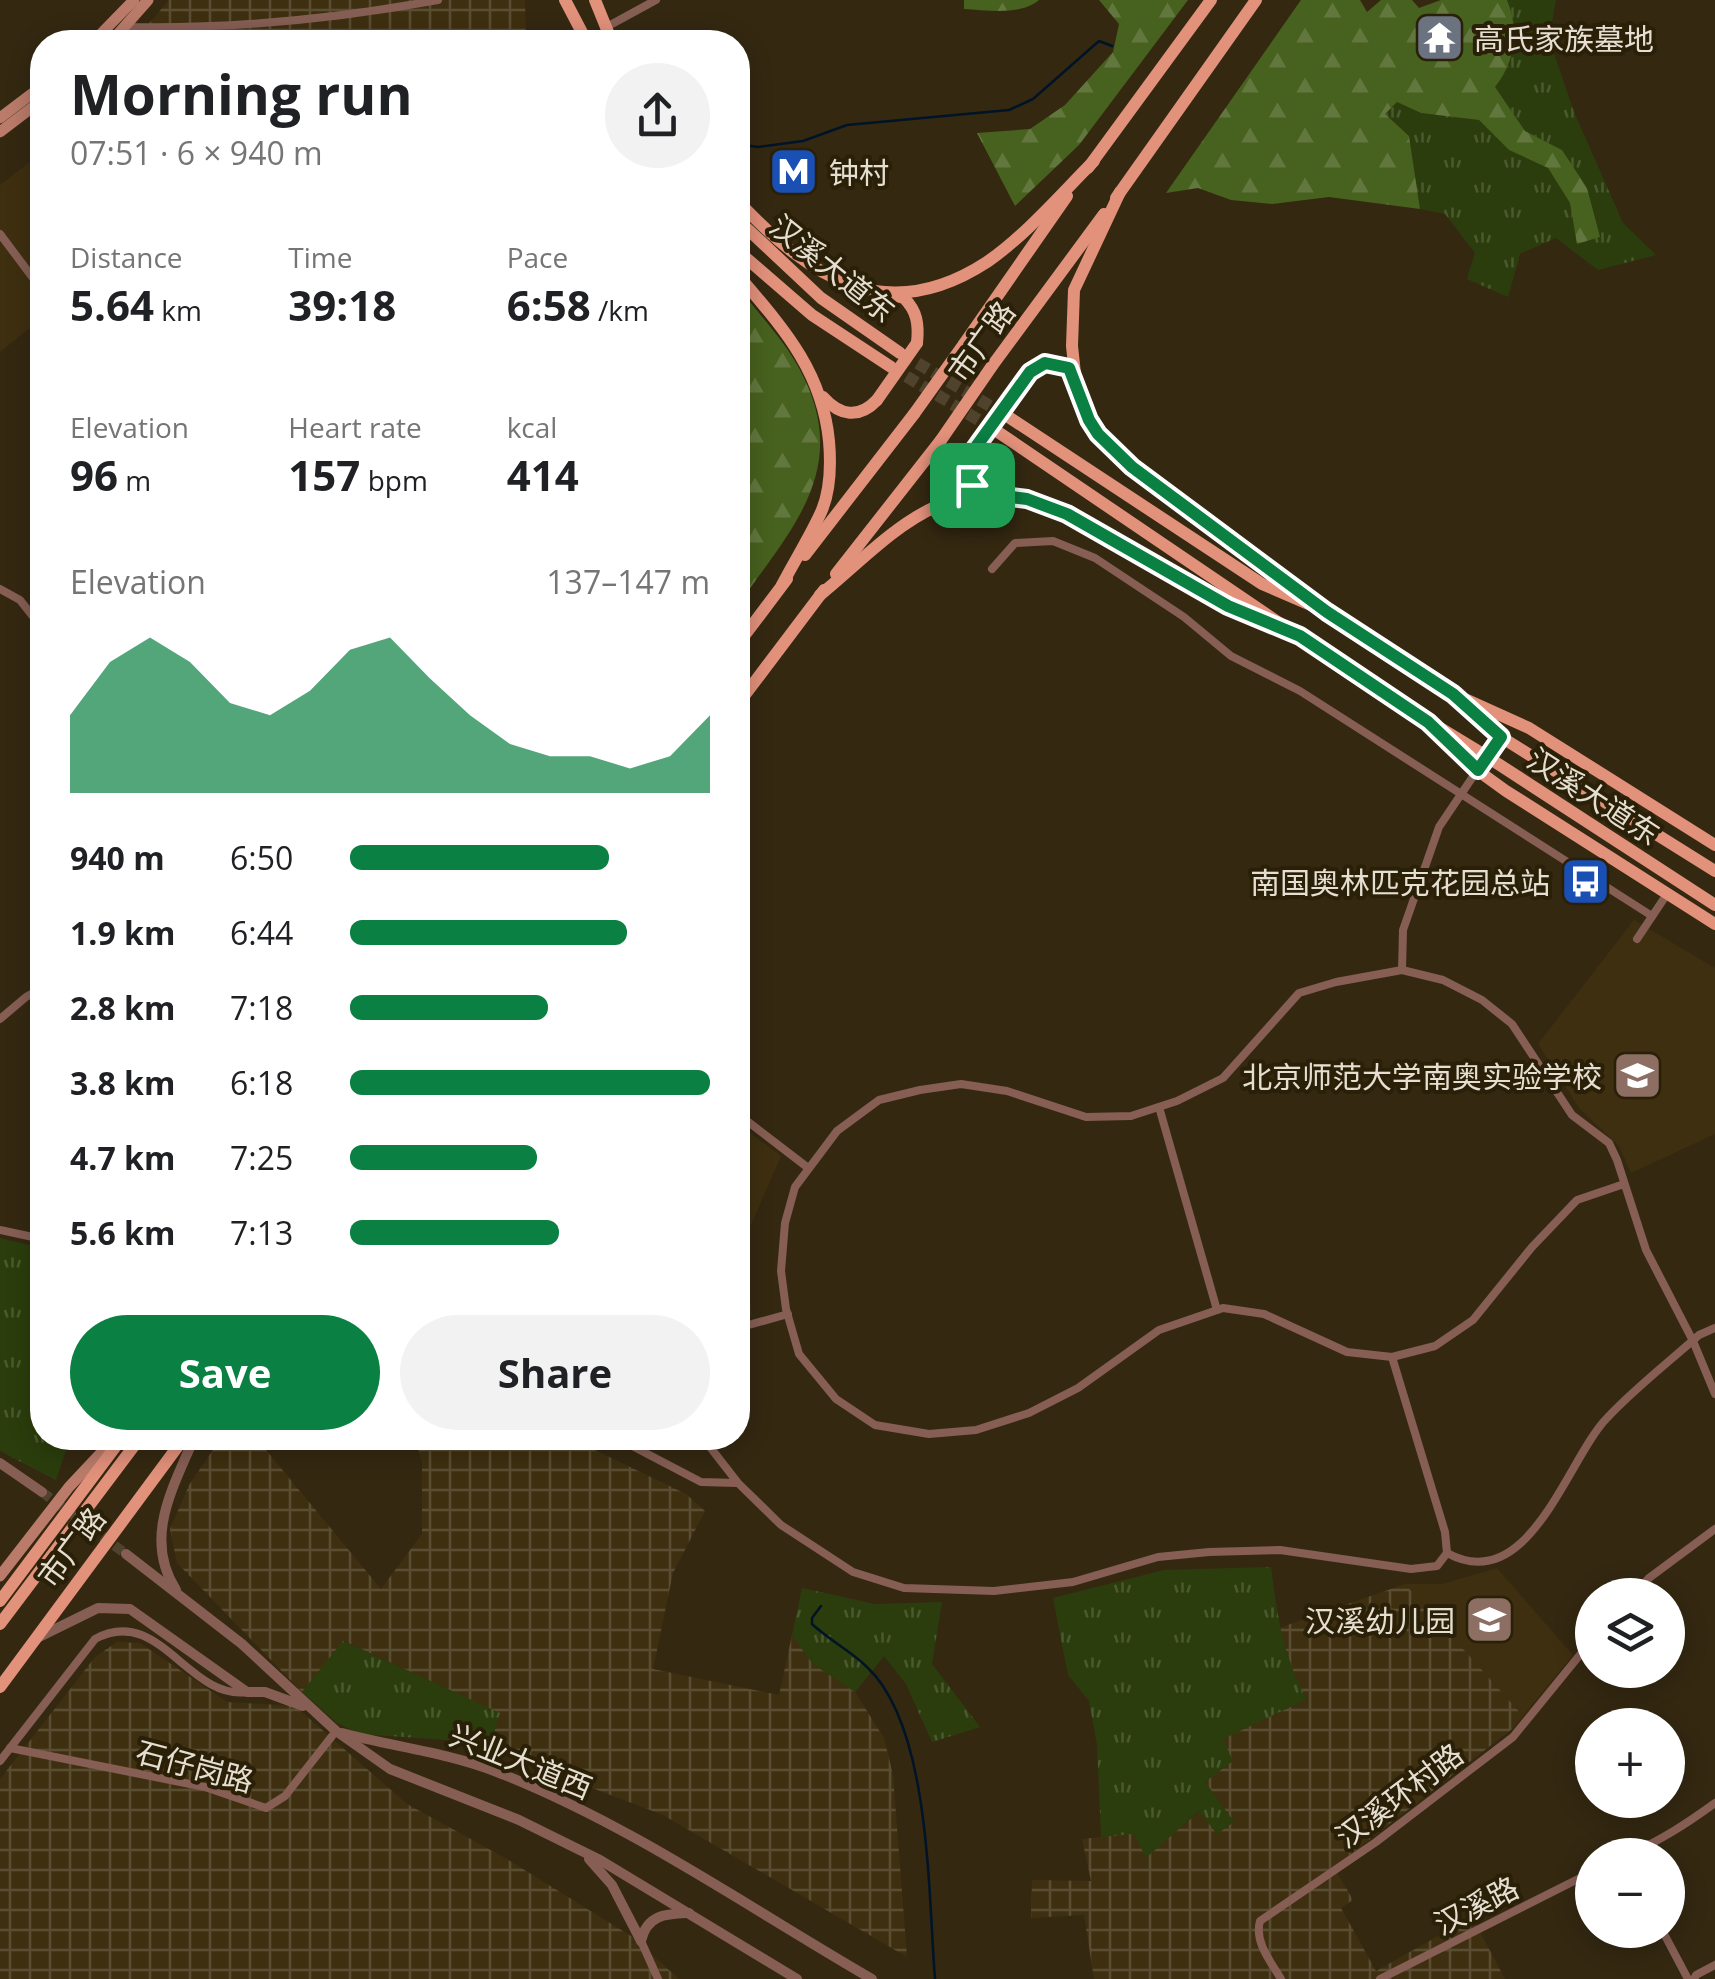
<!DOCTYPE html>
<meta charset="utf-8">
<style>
body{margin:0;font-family:"Open Sans","Noto Sans SC",sans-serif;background:#f2f2f2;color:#202124;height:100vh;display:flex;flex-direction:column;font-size:38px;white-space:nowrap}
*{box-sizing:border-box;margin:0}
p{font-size:32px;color:#757577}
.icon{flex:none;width:55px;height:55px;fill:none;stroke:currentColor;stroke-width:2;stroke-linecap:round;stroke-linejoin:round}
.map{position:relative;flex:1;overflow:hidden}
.side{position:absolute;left:30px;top:30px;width:720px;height:1420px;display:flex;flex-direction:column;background:#fff;border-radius:40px;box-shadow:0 5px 25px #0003}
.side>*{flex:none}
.fabs{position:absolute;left:1575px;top:1578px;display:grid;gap:20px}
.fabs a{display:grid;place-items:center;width:110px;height:110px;border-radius:50%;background:#fff;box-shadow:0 5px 25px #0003;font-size:50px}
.pin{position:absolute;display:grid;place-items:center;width:85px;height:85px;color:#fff;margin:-42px;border-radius:20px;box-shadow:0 5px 15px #0006}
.round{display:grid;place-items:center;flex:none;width:105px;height:105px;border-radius:52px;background:#f2f2f2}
.headline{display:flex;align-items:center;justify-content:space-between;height:170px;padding:0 40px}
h1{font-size:55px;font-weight:700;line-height:75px}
.metrics{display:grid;grid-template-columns:repeat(3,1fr);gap:15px;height:170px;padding:10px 40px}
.metrics div{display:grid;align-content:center}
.metrics b{font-size:42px;font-weight:700}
.metrics small{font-size:28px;font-weight:400}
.metrics p{font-size:28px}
.chart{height:280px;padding:20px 40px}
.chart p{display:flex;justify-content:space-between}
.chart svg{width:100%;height:180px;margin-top:10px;fill:#0b8043;opacity:.7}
.cta{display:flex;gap:20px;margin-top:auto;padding:20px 40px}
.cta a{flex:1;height:115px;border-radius:60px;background:#0b8043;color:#fff;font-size:40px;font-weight:700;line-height:115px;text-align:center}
.cta a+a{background:#f2f2f2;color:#202124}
ul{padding:0 40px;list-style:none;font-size:32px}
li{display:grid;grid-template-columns:160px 120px 1fr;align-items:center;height:75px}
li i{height:25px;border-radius:12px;background:#0b8043}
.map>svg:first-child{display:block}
</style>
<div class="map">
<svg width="1715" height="1979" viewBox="0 0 1715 1979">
<defs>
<pattern id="industrial-grid" width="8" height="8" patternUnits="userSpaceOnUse" patternTransform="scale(2.5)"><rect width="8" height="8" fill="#3e2f10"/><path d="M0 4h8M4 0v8" fill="none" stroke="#5a4d32"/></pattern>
<pattern id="grass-tufts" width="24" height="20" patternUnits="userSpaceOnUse" patternTransform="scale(2.5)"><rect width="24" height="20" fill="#2b3d0c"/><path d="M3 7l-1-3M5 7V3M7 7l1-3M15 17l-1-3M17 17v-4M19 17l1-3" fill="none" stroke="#4a592e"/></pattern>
<pattern id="forest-firs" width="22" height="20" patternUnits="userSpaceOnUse" patternTransform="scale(2.5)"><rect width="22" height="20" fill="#47611e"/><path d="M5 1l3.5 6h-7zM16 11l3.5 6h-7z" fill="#62773e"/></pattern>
</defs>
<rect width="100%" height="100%" fill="#342811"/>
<g fill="#3e2f10">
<polygon points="39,155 42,155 42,318 0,352 0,185"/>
<polygon points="1634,920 1715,968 1715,1134 1631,1173 1619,1146 1579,1108 1538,1044"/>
<polygon points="738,1124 781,1156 744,1241 752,1316 738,1320"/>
<polygon points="1497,1568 1573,1655 1523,1716 1405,1584 1442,1584"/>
</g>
<g fill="url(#industrial-grid)">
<polygon points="169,0 525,0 526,42 133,42"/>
<polygon points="221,1438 256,1438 381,1589 422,1534 422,1463 415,1438 570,1438 686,1494 705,1511 673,1573 653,1669 779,1695 792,1635 813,1664 855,1692 884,1738 893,1775 907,1957 663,1815 482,1746 494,1733 499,1713 344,1641 302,1692 177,1563 170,1529 189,1485"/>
<polygon points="1405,1584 1523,1716 1512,1729 1334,1867 1353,1900 1341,1908 1376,1971 1472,1917 1505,1979 1094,1979 1084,1915 1031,1918 1032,1880 1091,1881 1082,1839 1134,1833 1146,1857 1200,1811 1233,1821 1205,1782 1222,1739 1307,1699 1294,1675 1279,1628"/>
<polygon points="117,1642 140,1643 227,1702 295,1706 407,1804 505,1858 631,1936 679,1979 0,1979 0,1779 95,1657"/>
</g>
<g fill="url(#grass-tufts)">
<path d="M1507 0H1556L1549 39 1574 112 1623 223 1656 255 1598 270 1556 238 1520 254 1508 297 1467 279 1475 253 1445 214 1420 209 1409 136 1385 114 1397 102 1421 113 1479 120 1509 150 1548 168 1570 203 1577 244 1562 150 1525 131 1494 87C1516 62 1519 31 1507 0Z"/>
<polygon points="0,1238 42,1248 42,1438 70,1438 56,1480 0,1451"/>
<path d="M1271 1567C1277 1614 1283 1657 1307 1699L1223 1739 1233 1761 1205 1782 1234 1822 1217 1834 1199 1811 1146 1858 1134 1834 1101 1837 1097 1745 1089 1701 1068 1675 1053 1598 1164 1570Z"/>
<polygon points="802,1588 875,1604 942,1602 932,1664 980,1727 932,1742 906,1684 884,1656 855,1692 813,1664 792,1635"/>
<polygon points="343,1641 500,1713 494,1733 482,1746 469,1748 446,1740 360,1734 337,1723 302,1692"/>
</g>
<g fill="url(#forest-firs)">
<path d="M964 0H1039C1020 16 987 10 964 9Z"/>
<polygon points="1099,0 1188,0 1079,145 1015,206 977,133 1030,129 1065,105 1113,52 1119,24"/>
<path d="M1301 0H1360L1367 12 1381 0H1412L1419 8 1441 0H1507C1520 31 1515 62 1495 87L1525 131 1562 150 1587 188 1600 237 1577 244 1570 203 1548 168 1509 150 1479 120 1421 113 1397 102 1385 114 1409 136 1420 209 1329 197 1272 204 1231 200 1198 188 1166 193Z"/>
<path d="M738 287C758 313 783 339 799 368 853 467 793 527 738 605Z"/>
</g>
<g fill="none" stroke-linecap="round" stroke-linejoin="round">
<g stroke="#011427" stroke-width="2.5">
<polyline points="738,144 758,147 803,141 847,125 1009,110 1033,99 1099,41 1112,46"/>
<path d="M821 1606 812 1618V1624C829 1640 851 1651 867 1667 931 1727 928 1894 935 1979"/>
</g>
<polyline stroke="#4f432e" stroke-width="10" stroke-dasharray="10 5" stroke-linecap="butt" points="42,1492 126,1554"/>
<g stroke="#4f432e" stroke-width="12" stroke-dasharray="12 6" stroke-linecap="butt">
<polyline points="902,354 1007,416"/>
<polyline points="891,367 995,430"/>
</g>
<g stroke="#865e54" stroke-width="8">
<polyline points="612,24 656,0"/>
<path d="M126 27C232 29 335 19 438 0"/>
<polyline points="0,234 42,290"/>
<polyline points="992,569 1015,543 1053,541 1095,558 1184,617 1231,656 1300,691 1652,916"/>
<polyline points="0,589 20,600 42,628"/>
<polyline points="1637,939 1667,894"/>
<polyline points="1402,970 1403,930 1439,827 1478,769"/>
<polyline points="0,1019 26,997 42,988"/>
<polyline points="1159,1107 1217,1310"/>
<polyline points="738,1114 807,1167"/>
<polyline points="1624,1184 1577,1200 1532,1247 1473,1320 1435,1346 1392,1357 1347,1352 1264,1314 1223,1308 1159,1330 1078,1388 1029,1413 976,1430 929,1434 875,1425 836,1399 799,1354 786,1309 781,1271 785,1223 795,1187 837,1131 879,1100 920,1090 961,1084 1007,1091 1086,1117 1131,1116 1177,1101 1223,1078 1299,993 1336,982 1402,970 1443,980 1482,1000 1512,1024 1572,1115 1609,1143 1617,1160 1646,1250 1693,1341 1715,1394"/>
<polyline points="0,1230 42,1239"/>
<polyline points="738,1328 788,1314"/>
<polyline points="617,1438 701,1482 737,1483"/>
<polyline points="703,1438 738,1483 781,1525 853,1572 904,1588 994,1591 1073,1582 1158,1557 1209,1552 1280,1550 1411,1569 1437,1566 1447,1553 1445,1532 1392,1357"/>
<path d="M1447 1553C1529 1598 1567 1459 1607 1418 1635 1388 1669 1362 1699 1335L1715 1328"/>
<polyline points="1634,1595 1649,1578 1715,1529"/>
<polyline points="10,1748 205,1787 266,1808 285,1796 336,1731"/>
<path d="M0 1761 95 1639C159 1604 188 1700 247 1692"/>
<path d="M1627 1855C1660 1841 1686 1824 1715 1803"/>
<polyline points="1662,1930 1688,1979"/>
<polyline points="641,1941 658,1979"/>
<path d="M1281 1979C1271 1962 1254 1942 1260 1921L1376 1842 1513 1737 1592 1640"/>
<polyline points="1380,1979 1592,1872"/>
<polyline points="1694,1979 1696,1975 1715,1965"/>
</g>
<g stroke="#865e54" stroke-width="10">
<polyline points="0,1463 42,1492"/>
<polyline points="126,1554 242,1644 336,1731 390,1769 519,1820 600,1860 797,1979"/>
<path d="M176 1590C143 1538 173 1488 194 1438"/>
<polyline points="37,1638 98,1608 130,1609 247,1692 265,1692 303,1706"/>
<path d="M342 1733C394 1747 446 1752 497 1772 630 1824 749 1908 872 1979"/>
<polyline points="589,1859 612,1885 641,1941"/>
<path d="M641 1941C647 1914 666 1914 689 1913"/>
</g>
<g stroke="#ba7b6a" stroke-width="11">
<polyline points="93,42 134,0"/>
<polyline points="111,42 148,0"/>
<polyline points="0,118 42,86"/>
<polyline points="0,132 42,100"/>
<polyline points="0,1576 69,1487 115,1438"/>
</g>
<g stroke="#e2917b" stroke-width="12">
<polyline points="565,0 587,42"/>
<polyline points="595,0 612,42"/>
<polyline points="1088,168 1211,0"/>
<polyline points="1120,192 1074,290 1072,346 1076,383 1089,420 1099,434 1132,467 1315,603"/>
<polyline points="1116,198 1256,0"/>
<path d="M738 201C810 278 886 328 987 262 1026 235 1060 195 1094 161"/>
<polyline points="738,220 821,298 900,353"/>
<polyline points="738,251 812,315 891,367"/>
<path d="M738 275C782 327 822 370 829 441 831 464 831 488 822 510 811 535 795 560 782 585"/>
<path d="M896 296 904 298C917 311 919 324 917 343"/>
<polyline points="964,344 1067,196"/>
<polyline points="992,366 1104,214"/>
<polyline points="1018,388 1030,371 1045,363 1069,368 1075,380"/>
<path d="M823 397C840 416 859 419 877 400"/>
<polyline points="1007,416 1262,584 1327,612 1453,694 1501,737 1715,871"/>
<polyline points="995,430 1384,694 1486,756 1715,905"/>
<polyline points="975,446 965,462 965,478 986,494"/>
<polyline points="805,555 914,414"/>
<polyline points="836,574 941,440"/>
<path d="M820 595C856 566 893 526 935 507 997 478 1052 507 1106 536 1147 558 1186 582 1226 604 1241 612 1258 618 1274 625"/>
<polyline points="738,644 787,579"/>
<polyline points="1467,700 1529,728 1715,845"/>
<polyline points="738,704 824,590"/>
<polyline points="1441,734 1477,770 1506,791 1715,924"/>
<polyline points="0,1601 122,1438"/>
<polyline points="0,1624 140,1438"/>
<polyline points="0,1687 184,1438"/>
</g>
<g stroke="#e2917b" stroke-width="12">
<polyline points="877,400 917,343"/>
<polyline points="914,414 964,344"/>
<polyline points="941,440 992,366"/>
<polyline points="975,446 1018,388"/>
</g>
</g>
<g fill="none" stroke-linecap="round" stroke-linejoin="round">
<defs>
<polygon id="route" points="1045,363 1069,368 1089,420 1098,434 1132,467 1327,612 1453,694 1501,737 1478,770 1428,722 1300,636 1228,606 1067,514 1027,499 986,494 972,485 966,478 965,462 1030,372"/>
</defs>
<use href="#route" stroke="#fff" stroke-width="20"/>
<use href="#route" stroke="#0b8043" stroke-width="12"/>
</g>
<defs>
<symbol id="temple-square" viewBox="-11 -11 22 22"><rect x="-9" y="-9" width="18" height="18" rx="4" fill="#6b7280" stroke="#2a1f07"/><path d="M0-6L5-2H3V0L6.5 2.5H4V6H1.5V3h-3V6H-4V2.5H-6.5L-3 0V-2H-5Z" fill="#fff"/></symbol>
<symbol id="metro-square" viewBox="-11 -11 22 22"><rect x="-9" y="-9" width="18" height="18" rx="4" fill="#1a4fb4" stroke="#2a1f07"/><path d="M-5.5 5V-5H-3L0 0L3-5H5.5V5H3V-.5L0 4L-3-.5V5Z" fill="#fff"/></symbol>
<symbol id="bus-square" viewBox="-11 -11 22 22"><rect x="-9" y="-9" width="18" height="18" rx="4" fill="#1a4fb4" stroke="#2a1f07"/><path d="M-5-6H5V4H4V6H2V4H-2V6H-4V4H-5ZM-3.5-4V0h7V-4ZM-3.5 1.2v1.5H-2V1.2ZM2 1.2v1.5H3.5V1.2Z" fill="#fff"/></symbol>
<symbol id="school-square" viewBox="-11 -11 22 22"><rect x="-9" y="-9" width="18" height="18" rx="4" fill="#8d6e63" stroke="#2a1f07"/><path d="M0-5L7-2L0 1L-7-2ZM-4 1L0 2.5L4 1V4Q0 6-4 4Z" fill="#fff"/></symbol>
</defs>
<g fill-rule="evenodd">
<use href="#temple-square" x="1412" y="10" width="55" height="55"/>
<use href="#metro-square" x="766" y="144" width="55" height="55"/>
<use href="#bus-square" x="1558" y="854" width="55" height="55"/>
<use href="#school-square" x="1610" y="1048" width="55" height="55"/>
<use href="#school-square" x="1462" y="1592" width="55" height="55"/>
</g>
<g text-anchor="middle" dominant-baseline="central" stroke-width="8" stroke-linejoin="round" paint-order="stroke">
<g font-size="30" fill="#e6dfd1" stroke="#2a1f07" text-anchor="end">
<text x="1474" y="38" text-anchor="start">高氏家族墓地</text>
<text x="829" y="172" text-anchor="start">钟村</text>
<text x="1550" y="882">南国奥林匹克花园总站</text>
<text x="1602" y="1076">北京师范大学南奥实验学校</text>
<text x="1455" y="1620">汉溪幼儿园</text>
</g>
<g font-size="30" fill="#e6dfd1" stroke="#2a1f07">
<text transform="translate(833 268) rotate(39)">汉溪大道东</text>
<text transform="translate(981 341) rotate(-54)">市广路</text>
<text transform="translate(1594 796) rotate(33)">汉溪大道东</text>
<text transform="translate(71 1547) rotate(-53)">市广路</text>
<text transform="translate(521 1761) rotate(22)">兴业大道西</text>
<text transform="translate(195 1766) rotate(15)">石仔岗路</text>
<text transform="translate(1399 1795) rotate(-37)">汉溪环村路</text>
<text transform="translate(1476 1905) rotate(-27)">汉溪路</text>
</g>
</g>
</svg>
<div class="fabs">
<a><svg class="icon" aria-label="layers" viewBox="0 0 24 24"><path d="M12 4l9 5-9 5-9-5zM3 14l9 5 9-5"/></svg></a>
<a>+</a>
<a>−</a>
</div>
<div class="pin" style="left:972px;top:485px;background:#1e9e55"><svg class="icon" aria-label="arrive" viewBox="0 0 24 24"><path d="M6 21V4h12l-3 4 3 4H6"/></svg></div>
<section class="side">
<div class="headline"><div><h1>Morning run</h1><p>07:51 · 6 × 940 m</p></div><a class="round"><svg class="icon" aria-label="share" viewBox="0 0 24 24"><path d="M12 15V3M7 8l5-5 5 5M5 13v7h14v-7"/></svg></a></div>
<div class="metrics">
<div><p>Distance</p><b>5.64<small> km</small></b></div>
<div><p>Time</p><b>39:18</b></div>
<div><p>Pace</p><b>6:58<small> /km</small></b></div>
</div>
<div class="metrics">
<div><p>Elevation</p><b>96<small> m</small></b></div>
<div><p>Heart rate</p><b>157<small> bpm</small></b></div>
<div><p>kcal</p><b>414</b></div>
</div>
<div class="chart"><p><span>Elevation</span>137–147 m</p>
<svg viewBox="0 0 160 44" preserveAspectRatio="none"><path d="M0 44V25L10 12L20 6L30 12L40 22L50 25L60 19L70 9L80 6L90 16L100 25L110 32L120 35L130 35L140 38L150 35L160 25V44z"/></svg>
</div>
<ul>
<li><b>940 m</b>6:50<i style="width:72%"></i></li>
<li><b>1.9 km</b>6:44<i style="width:77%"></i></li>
<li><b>2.8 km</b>7:18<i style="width:55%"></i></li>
<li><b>3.8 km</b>6:18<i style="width:100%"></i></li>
<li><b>4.7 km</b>7:25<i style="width:52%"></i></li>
<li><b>5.6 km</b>7:13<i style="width:58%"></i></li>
</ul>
<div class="cta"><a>Save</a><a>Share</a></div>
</section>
</div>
